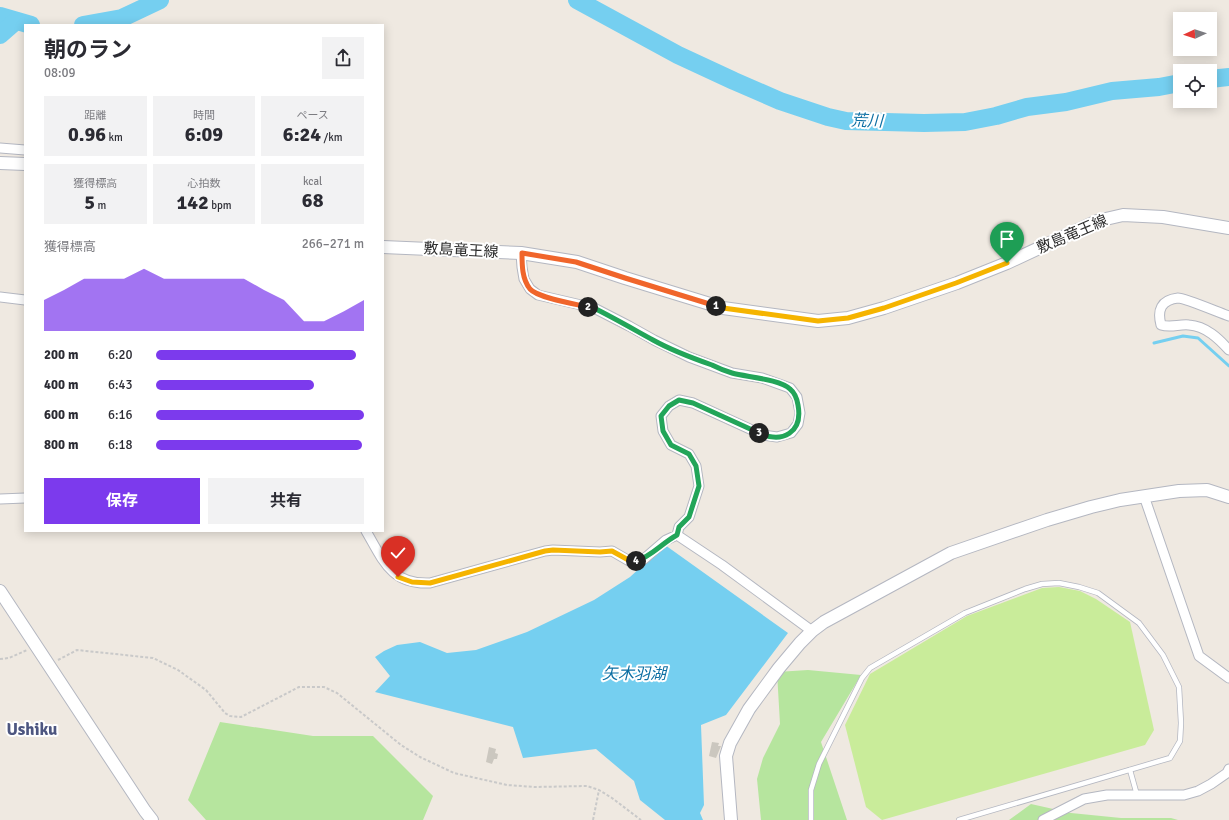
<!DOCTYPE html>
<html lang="ja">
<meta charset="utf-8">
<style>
body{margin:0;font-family:Signika,"Noto Sans JP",sans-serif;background:#f2f2f3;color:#2b2b33;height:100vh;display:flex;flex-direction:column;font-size:15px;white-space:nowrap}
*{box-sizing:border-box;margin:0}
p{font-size:13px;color:#7c7c81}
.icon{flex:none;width:22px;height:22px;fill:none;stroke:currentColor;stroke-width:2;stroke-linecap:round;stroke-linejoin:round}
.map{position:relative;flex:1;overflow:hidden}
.side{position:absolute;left:24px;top:24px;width:360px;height:508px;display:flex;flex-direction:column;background:#fff;border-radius:0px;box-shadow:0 2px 10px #0003}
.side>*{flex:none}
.needle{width:26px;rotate:267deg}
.controls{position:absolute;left:1173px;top:12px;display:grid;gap:8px}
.controls a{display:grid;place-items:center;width:44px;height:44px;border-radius:0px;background:#fff;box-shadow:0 2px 10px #0003;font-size:20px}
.pin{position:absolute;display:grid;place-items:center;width:34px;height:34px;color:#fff;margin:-41px -17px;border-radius:50% 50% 50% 0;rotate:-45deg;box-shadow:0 0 4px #0007}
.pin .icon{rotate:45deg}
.km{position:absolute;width:20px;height:20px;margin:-10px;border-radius:50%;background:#222;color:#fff;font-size:11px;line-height:20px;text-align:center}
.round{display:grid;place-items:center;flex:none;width:42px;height:42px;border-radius:0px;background:#f2f2f3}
.head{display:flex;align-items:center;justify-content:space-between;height:68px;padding:0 20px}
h1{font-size:22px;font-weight:700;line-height:30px}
.metrics{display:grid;grid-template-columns:repeat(3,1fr);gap:6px;height:68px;padding:4px 20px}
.metrics div{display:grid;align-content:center;border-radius:0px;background:#f2f2f3;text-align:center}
.metrics b{font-size:20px;font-weight:700}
.metrics small{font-size:11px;font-weight:400}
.metrics p{font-size:11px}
.chart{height:112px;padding:8px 20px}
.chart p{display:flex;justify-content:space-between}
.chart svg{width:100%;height:72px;margin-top:4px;fill:#7c3aed;opacity:.7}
.button{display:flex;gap:8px;margin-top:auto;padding:8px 20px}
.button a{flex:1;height:46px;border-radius:0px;background:#7c3aed;color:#fff;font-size:16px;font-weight:700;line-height:46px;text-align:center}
.button a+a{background:#f2f2f3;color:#2b2b33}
ul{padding:0 20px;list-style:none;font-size:13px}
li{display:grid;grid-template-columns:64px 48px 1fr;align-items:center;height:30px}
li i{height:10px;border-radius:5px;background:#7c3aed}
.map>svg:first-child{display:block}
</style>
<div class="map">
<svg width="1229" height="820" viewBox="0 0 1229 820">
<rect width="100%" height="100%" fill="#efe9e1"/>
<g fill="#b6e59e">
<polygon points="808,670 861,675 821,742 847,820 761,820 757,779 763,758 780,724 777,672"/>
<polygon points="220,722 313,736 373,736 433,796 423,820 206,820 188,800"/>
<polygon points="1031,804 1071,813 1121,818 1171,818 1178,820 1009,820"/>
</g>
<polygon fill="#c9ec9a" points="1059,587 1080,591 1096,599 1130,622 1154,730 1145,745 882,820 866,807 845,725 870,674 967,616 1042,588"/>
<polygon fill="#75cff0" points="665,545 788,633 726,715 701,725 704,805 700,813 703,820 665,820 640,800 634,781 596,749 523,758 513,727 375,692 390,676 375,657 384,651 397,645 420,642 447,653 476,650 527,632 594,600 630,577"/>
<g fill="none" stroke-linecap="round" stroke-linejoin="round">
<polyline stroke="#75cff0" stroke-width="3" points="1154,343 1183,336 1198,338 1229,366"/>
<g stroke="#75cff0" stroke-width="18">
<polyline points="577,0 678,55 734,81 780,101 828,117 846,121 924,123 965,122 996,116 1027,107 1066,102 1112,91 1159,87 1180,83"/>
<polyline points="0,16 31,25"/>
<polyline points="83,25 122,18 160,0"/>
<polyline points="0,35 16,21"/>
<polyline points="1210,79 1229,77"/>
</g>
</g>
<g fill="#cbc7bf">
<polygon points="712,742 719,743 718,746 721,746 716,758 709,756"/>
<polygon points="489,747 496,749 495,753 498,754 497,759 494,759 492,764 486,762"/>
</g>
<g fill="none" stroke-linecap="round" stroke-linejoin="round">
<defs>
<g id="lane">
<polyline points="1130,770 1137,795"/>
<polyline points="811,820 811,790 819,764 862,678 870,668 965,613 1025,589 1042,584 1059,583 1079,587 1098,593 1139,623 1163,655 1179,687 1181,723 1180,741 1170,758 959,820"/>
</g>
<g id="street">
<polyline points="0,148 25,150"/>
<polyline points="0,297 25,300"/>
<path d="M1229 316C1220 313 1185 298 1178 298 1161 300 1157 310 1161 325 1171 328 1179 324 1189 325 1206 326 1219 339 1229 350"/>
<polyline points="1144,496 1199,656 1229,678"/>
<polyline points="0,499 25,498"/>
<path d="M366 531C383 560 391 585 430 583L545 551 553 550 600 552 612 551 631 562 644 559 666 540 677 535 679 527 689 517 699 486 696 466 689 454 671 445 663 431 661 416 669 406 679 400 693 403 763 435 777 437 791 433 798 424 800 413 797 397 790 388 762 378 732 373 689 357 654 340 629 326 594 308 538 295 530 289 524 279 522 267 521 253"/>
<polyline points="677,535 722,565 812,631"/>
<polyline points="1043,820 1084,799 1107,795 1184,795 1198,791 1211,784 1227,773 1229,769"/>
</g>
<g id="secondary">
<polyline points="0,163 25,164"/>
<polyline points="383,247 521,253 577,262 625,278 723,308 818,321 848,318 884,308 957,283 1007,263 1097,221 1123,215 1163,217 1229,228"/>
<polyline points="0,591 145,811 152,820"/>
<polyline points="731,820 726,756 730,743 749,709 779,668 800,643 812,631 824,622 951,553 1047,520 1091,507 1120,500 1179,491 1207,490 1229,497"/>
</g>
</defs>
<use href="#lane" stroke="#b4b7c1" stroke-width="6"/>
<use href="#street" stroke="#b4b7c1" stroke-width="11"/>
<use href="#secondary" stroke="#b4b7c1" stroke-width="14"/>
<g stroke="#c9c9c9" stroke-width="2" stroke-dasharray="3 2" stroke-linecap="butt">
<polyline points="0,659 9,658 27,650"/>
<polyline points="58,660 77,650 153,658 178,670 206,690 225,713 230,716 241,717 299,687 324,687 337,693 401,745 420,757 454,773 507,785 534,787 587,786 599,790 612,798 641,820"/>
<polyline points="593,820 599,790"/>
</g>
<use href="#lane" stroke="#fff" stroke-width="4.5"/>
<use href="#street" stroke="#fff" stroke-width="9"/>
<use href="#secondary" stroke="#fff" stroke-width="12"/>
</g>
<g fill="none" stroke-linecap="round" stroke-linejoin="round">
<defs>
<polyline id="split-1" points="716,306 723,308 818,321 848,318 884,308 956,283 1007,263"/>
<path id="split-2" d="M588 307C575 304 538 298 530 289 522 279 522 265 522 253L576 262 625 278 716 306"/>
<path id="split-3" d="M588 307 594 308C614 318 633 329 653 340 671 350 692 358 712 365 718 368 725 371 732 373 746 377 780 379 790 389 795 393 797 399 798 405 803 432 783 444 759 433"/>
<path id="split-4" d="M636 561C651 557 662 543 677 535L679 527 689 517 699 486 696 466 689 454 671 445 663 431 661 416 669 406 679 400 693 403 759 433"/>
<polyline id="split-5" points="398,577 412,582 430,583 545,551 553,550 600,552 612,551 632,562 636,561"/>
</defs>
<use href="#split-1" stroke="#fff" stroke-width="8"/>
<use href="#split-2" stroke="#fff" stroke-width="8"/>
<use href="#split-3" stroke="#fff" stroke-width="8"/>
<use href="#split-4" stroke="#fff" stroke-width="8"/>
<use href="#split-5" stroke="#fff" stroke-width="8"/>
<use href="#split-1" stroke="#f5b400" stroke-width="5"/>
<use href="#split-2" stroke="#f0652b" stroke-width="5"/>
<use href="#split-3" stroke="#22a559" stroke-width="5"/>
<use href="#split-4" stroke="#22a559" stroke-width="5"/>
<use href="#split-5" stroke="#f5b400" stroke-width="5"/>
</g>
<g text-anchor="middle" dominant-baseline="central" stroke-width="4" stroke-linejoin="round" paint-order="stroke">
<g font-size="15" fill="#2e2e2e" stroke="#fff">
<text transform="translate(1072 234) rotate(-23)">敷島竜王線</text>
<text transform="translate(461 250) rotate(3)">敷島竜王線</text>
</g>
<g font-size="16" font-style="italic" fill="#0d6fa3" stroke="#fff">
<text transform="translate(867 121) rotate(2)">荒川</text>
<text x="634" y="674">矢木羽湖</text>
</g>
<g font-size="17" font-weight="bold" fill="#4d5680" stroke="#fff">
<text x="32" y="729">Ushiku</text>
</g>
</g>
</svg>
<div class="controls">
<a><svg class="needle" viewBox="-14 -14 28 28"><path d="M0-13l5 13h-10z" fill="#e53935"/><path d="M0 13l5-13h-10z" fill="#7c7c81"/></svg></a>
<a><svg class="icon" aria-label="locate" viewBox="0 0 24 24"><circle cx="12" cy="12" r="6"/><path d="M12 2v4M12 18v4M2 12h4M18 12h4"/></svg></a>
</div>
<div class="pin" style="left:1007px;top:263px;background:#1e9e55"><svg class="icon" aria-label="arrive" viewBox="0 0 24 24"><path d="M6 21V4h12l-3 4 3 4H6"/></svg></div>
<div class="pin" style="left:398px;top:577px;background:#d93025"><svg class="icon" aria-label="check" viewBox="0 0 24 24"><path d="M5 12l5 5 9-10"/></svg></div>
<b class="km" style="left:716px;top:306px">1</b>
<b class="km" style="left:588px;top:307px">2</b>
<b class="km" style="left:759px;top:433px">3</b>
<b class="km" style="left:636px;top:561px">4</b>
<section class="side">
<div class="head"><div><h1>朝のラン</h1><p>08:09</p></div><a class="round"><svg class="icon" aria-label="share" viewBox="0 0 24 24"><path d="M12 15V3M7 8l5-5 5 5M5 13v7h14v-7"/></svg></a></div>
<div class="metrics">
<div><p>距離</p><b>0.96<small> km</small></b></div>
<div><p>時間</p><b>6:09</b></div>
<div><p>ペース</p><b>6:24<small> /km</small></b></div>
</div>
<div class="metrics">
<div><p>獲得標高</p><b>5<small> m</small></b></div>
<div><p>心拍数</p><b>142<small> bpm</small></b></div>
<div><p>kcal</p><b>68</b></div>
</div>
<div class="chart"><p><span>獲得標高</span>266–271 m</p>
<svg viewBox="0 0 160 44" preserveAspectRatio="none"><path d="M0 44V25L10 19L20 12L30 12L40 12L50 6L60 12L70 12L80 12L90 12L100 12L110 19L120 25L130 38L140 38L150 32L160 25V44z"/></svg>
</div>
<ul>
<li><b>200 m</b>6:20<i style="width:96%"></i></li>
<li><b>400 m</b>6:43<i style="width:76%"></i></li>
<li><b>600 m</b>6:16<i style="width:100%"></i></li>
<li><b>800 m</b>6:18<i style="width:99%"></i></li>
</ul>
<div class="button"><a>保存</a><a>共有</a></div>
</section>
</div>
